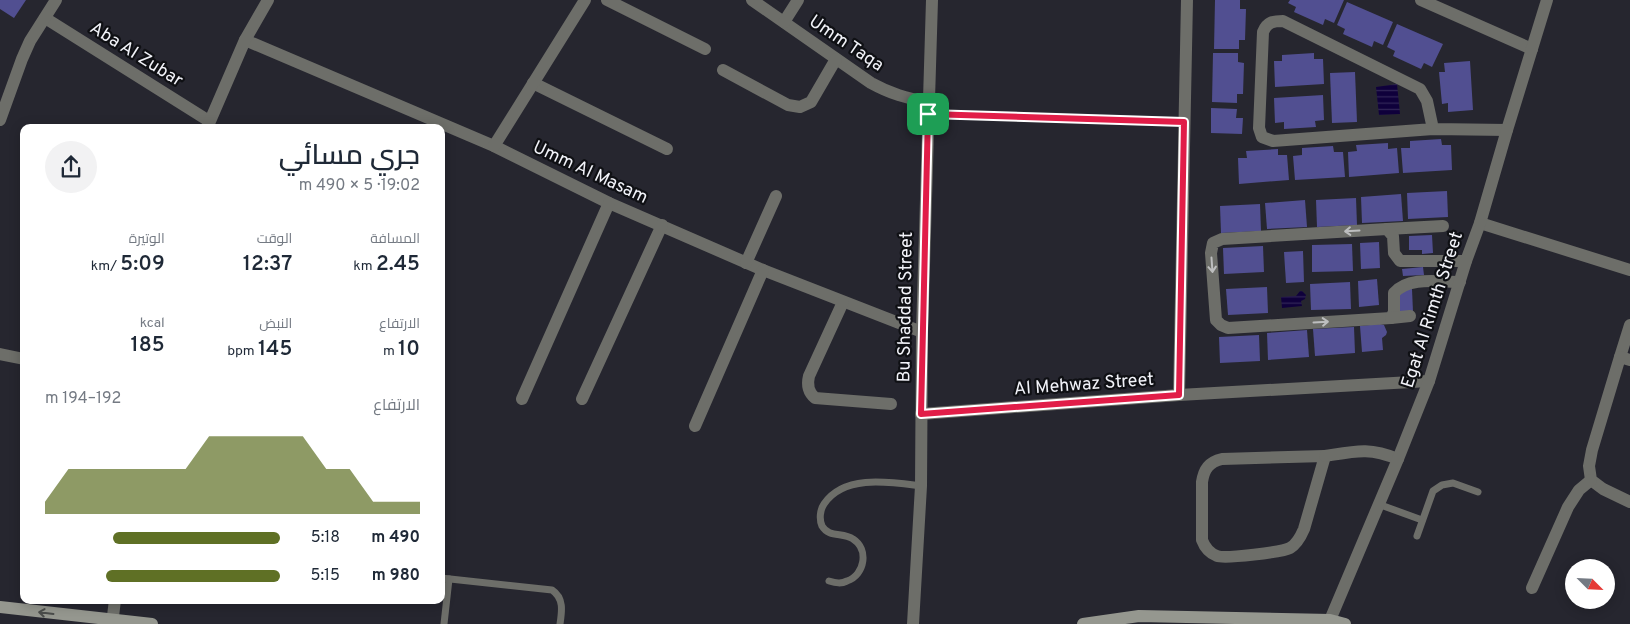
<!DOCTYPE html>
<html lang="ar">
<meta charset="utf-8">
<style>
body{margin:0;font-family:Overpass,Cairo,sans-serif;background:#f2f2f3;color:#1f2937;direction:rtl;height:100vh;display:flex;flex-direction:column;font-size:19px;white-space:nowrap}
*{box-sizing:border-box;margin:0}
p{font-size:16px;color:#747a83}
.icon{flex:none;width:28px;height:28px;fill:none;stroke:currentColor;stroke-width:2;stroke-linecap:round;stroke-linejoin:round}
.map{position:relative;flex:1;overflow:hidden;direction:ltr}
.side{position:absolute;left:20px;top:124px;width:425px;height:480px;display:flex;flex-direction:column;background:#fff;border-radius:10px;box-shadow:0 2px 12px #0003;direction:rtl}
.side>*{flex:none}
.needle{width:32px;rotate:114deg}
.tools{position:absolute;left:1565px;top:559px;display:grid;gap:10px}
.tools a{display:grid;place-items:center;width:50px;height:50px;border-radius:50%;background:#fff;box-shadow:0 2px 12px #0003;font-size:25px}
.pin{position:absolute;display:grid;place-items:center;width:42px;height:42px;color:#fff;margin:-21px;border-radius:10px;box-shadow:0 2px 8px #0006}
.round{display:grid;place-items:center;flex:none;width:52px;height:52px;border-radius:26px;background:#f2f2f3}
.head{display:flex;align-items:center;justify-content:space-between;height:85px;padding:0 25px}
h1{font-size:28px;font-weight:600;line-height:38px}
.stats{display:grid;grid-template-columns:repeat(3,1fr);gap:8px;height:85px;padding:5px 25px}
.stats div{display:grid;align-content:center}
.stats b{font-size:21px;font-weight:600}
.stats small{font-size:14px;font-weight:400}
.stats p{font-size:14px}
.chart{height:140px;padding:10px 25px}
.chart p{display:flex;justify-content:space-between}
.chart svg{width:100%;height:90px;margin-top:5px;fill:#5f7025;opacity:.7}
ul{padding:0 25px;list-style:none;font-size:16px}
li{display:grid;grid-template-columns:80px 60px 1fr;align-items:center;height:38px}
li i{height:12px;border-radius:6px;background:#5f7025}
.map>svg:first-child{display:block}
</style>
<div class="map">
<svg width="1630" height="624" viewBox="0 0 1630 624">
<defs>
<pattern id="water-rules" width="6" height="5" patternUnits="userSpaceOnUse" patternTransform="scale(1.25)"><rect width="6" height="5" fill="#0f003b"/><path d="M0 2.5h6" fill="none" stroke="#322658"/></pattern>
</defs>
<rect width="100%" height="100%" fill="#26262f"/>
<g fill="url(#water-rules)">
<polygon points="1397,84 1400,114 1379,115 1376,87"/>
<polygon points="1300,291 1302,291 1306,295 1305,299 1301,301 1302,306 1282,308 1281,297 1296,296"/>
</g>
<g fill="#514f91">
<polygon points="0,0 26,0 14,18 0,9"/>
<polygon points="1215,0 1240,0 1240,9 1246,9 1245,40 1239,40 1239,49 1214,49"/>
<polygon points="1290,0 1344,0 1334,23 1325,19 1323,25 1294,12 1296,7 1288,3"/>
<polygon points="1347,2 1393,22 1383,45 1374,41 1372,47 1343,34 1345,29 1337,25"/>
<polygon points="1397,24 1443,44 1432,67 1424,63 1421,69 1393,56 1395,51 1387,47"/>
<polygon points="1213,53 1238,53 1238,62 1244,63 1243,94 1237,94 1237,103 1212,102"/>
<polygon points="1314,53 1314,59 1323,59 1324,84 1275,87 1274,61 1282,61 1282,55"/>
<polygon points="1470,61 1473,110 1448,112 1448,103 1442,104 1439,72 1445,72 1444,63"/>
<polygon points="1355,72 1357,122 1332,123 1330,73"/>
<polygon points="1323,95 1324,120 1315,121 1316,127 1284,129 1284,122 1275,123 1274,98"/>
<polygon points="1211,108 1237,109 1236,118 1243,118 1242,134 1211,133"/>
<polygon points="1441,139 1442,145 1451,145 1452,170 1403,173 1401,148 1410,148 1410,141"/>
<polygon points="1388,143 1388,149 1397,148 1399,173 1349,177 1348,152 1357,151 1356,145"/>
<polygon points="1333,146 1334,152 1343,152 1345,177 1295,180 1293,156 1302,155 1302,148"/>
<polygon points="1278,149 1278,155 1287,155 1289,180 1239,184 1238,158 1247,158 1246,151"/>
<polygon points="1447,191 1448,217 1408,219 1407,193"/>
<polygon points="1401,194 1403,221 1362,223 1361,197"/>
<polygon points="1356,198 1357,225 1317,227 1316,200"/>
<polygon points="1305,200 1307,227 1267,229 1265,203"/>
<polygon points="1260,204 1261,231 1221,233 1220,206"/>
<polygon points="1432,235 1433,253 1422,254 1422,250 1409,250 1409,236"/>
<polygon points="1379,242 1380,268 1361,269 1360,243"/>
<polygon points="1352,244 1353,271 1312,272 1312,245"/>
<polygon points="1263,246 1264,272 1224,274 1223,248"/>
<polygon points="1303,251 1304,282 1286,283 1284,252"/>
<polygon points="1423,267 1424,275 1403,276 1402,269"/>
<polygon points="1377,279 1379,305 1359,307 1358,281"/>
<polygon points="1350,282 1351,309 1311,310 1310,284"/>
<polygon points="1267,287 1268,313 1228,315 1226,289"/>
<polygon points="1400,289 1412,289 1413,312 1400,313"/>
<polygon points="1380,324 1384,325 1387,332 1386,335 1382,338 1383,350 1362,352 1360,326"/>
<polygon points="1354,327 1355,353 1315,356 1313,329"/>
<polygon points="1307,330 1309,357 1268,360 1267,333"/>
<polygon points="1259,335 1260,361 1220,363 1219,337"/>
</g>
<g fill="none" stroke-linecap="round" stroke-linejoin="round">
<g stroke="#6d6e69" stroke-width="7">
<polyline points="928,114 1184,122"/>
<polyline points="1378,504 1422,520"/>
<polyline points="1417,536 1433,491 1442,485 1453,483 1478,492"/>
<path d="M441 578 552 590C564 598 562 611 560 624"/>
<path d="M829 581C836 583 841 584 847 581 865 575 869 549 853 539 843 532 829 538 822 526 819 519 820 510 824 504 844 474 890 482 921 486"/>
<polyline points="444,624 449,579"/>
</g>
<g stroke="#6d6e69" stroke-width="12">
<polyline points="607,0 705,49"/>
<path d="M752 0 871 83C891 94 906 98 928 102"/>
<polyline points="1421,0 1532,49"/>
<polyline points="45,18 209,121"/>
<polyline points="784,22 798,0"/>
<polyline points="245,40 494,146 609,203 763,270 922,332"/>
<polyline points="723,70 788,105 800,107 811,102 836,59"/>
<polyline points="533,83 667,149"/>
<polyline points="0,120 22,59 30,41 56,0"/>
<polyline points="207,128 245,40 268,0"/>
<path d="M1433 129 1427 101 1420 89 1283 21C1273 21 1267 22 1263 32L1259 128 1262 137 1273 141 1433 129 1507 130"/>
<polyline points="494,146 585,0"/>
<polyline points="1480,223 1630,270"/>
<polyline points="1387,229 1443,226"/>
<polyline points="746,263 776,196"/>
<path d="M1460 282C1439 282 1409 276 1394 293V312L1391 318 1228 328 1221 325 1216 320 1211 253 1213 243 1222 239 1387 229 1393 236 1394 253 1400 261H1466"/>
<path d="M843 302 809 376C807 384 808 392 815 398L891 404"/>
<polyline points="1391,318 1410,316"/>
<polyline points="0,354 24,359"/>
<polyline points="1620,357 1630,325"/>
<polyline points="1630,360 1620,357 1592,450 1589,466 1591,480 1603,489 1630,502"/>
<polyline points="1179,395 1187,0"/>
<polyline points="522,399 609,203"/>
<polyline points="582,399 662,225"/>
<polyline points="921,414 1179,395 1429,381"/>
<polyline points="695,426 763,270"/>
<path d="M1325 456 1304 529C1301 536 1297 544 1290 548 1283 552 1225 559 1217 556 1209 553 1205 548 1202 540V482C1204 469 1209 462 1222 459Z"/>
<path d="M1325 456C1356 451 1369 447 1398 459"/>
<polyline points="1532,588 1568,507 1579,490 1591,480"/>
<polyline points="112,624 115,600"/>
<polyline points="913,624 921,486 922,332 932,0"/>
<polyline points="1330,624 1330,620 1398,459 1429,381 1466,261 1480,223 1507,130 1547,0"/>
</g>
<g stroke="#95978f" stroke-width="12">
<polyline points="0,607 152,624"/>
<polyline points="1083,624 1139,616 1330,620 1345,624"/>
</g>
</g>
<defs><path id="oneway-shaft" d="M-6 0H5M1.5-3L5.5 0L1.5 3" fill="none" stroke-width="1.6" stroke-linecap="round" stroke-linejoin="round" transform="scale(1.25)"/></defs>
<g stroke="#bdbebf">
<use href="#oneway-shaft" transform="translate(1352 231) rotate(177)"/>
<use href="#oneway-shaft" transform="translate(1212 265) rotate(86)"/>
<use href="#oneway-shaft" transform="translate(1321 322) rotate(-3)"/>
</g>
<use stroke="#4b4d4b" href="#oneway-shaft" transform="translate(46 613) rotate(-173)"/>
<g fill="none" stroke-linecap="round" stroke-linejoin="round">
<defs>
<polygon id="route" points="928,114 1184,122 1179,395 921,414"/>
</defs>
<use href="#route" stroke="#fff" stroke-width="10"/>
<use href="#route" stroke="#e11d48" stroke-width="6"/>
</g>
<g text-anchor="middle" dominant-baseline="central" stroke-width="4.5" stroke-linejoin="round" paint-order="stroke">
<g font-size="18" fill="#f2f3f9" stroke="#0f1014">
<text transform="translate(846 44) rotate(34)">Umm Taqa</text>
<text transform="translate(136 55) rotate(32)">Aba Al Zubar</text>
<text transform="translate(590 173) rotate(25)">Umm Al Masam</text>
<text transform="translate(906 307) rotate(-89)">Bu Shaddad Street</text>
<text transform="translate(1433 310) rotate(-72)">Egat Al Rimth Street</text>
<text transform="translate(1084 385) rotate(-4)">Al Mehwaz Street</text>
</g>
</g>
</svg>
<div class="tools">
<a><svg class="needle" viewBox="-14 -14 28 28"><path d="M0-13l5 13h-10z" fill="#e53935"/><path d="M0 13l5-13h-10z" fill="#747a83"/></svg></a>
</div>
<div class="pin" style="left:928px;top:114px;background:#1e9e55"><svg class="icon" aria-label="arrive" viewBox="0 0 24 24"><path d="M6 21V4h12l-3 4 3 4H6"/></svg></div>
<section class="side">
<div class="head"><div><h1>جري مسائي</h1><p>19:02 · 5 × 490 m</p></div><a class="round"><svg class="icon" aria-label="share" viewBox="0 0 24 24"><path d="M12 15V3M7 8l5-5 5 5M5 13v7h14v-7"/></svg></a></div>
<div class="stats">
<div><p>المسافة</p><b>2.45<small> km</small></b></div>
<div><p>الوقت</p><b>12:37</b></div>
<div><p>الوتيرة</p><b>5:09<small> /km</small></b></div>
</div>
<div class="stats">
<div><p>الارتفاع</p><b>10<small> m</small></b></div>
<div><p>النبض</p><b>145<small> bpm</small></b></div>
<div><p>kcal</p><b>185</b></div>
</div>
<div class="chart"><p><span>الارتفاع</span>192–194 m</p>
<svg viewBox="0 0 160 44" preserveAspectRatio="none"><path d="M0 44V38L10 22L20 22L30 22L40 22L50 22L60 22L70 6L80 6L90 6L100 6L110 6L120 22L130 22L140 38L150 38L160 38V44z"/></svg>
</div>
<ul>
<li><b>490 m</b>5:18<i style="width:71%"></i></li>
<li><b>980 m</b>5:15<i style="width:74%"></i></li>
</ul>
</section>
</div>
